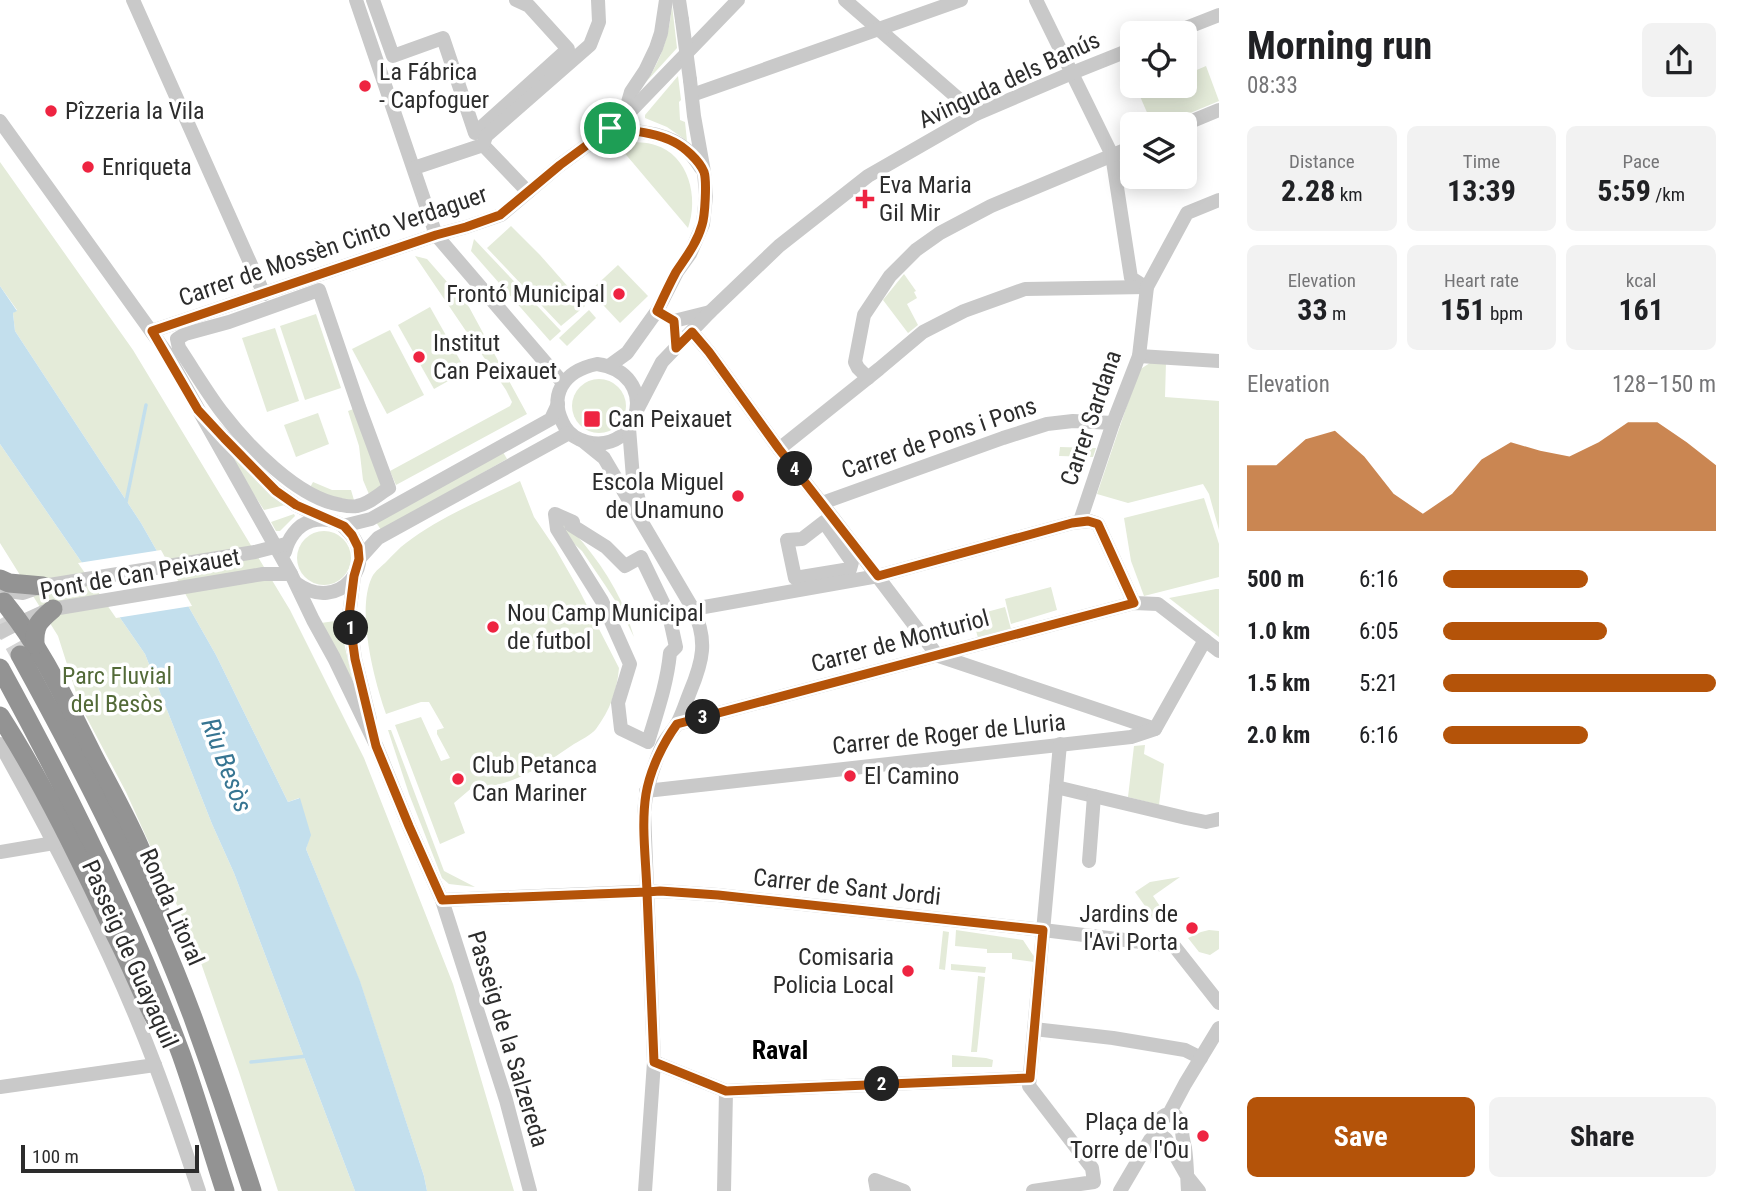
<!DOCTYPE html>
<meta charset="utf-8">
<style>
body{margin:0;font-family:"Roboto Condensed",sans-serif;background:#f2f2f2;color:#202124;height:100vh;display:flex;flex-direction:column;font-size:26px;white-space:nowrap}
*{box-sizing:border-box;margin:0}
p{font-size:23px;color:#757577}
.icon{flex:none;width:38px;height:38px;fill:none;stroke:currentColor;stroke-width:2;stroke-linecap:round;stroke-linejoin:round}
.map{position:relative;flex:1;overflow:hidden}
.panel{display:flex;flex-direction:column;background:#fff;width:525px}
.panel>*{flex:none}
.tools{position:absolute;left:1120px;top:21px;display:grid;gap:14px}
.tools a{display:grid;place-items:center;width:77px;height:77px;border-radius:10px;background:#fff;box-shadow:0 4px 18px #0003;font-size:35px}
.scale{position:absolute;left:21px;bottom:18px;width:178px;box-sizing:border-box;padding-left:7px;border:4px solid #2c2c2c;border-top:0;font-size:19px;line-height:24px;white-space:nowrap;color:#2c2c2c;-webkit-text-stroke:5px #fff;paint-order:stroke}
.pin{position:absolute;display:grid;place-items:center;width:60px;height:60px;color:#fff;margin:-30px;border:4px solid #fff;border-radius:50%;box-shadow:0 2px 7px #0007}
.km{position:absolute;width:35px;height:35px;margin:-18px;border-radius:50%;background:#222;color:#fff;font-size:19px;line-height:35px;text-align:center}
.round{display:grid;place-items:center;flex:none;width:74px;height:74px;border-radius:10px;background:#f2f2f2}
.overview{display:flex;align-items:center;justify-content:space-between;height:119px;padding:0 28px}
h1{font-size:38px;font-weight:700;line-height:52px}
.stats{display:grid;grid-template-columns:repeat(3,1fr);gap:10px;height:119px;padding:7px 28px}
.stats div{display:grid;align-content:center;border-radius:10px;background:#f2f2f2;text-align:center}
.stats b{font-size:30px;font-weight:700}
.stats small{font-size:19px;font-weight:400}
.stats p{font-size:19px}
.chart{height:196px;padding:14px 28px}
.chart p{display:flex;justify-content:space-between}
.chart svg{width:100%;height:126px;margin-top:7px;fill:#b45309;opacity:.7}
.action{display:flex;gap:14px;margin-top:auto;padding:14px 28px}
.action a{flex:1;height:80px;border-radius:10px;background:#b45309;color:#fff;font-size:28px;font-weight:700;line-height:80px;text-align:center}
.action a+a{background:#f2f2f2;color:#202124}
ul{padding:0 28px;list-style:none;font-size:23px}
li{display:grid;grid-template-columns:112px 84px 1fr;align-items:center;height:52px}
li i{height:18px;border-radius:9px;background:#b45309}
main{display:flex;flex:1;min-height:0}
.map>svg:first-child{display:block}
</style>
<main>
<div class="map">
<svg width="1219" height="1191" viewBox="0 0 1219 1191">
<rect width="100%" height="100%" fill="#fff"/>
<g fill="#e4ebd9">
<path d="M672 5 677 48 646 82C662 59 670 32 672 5Z"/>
<polygon points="1206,66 1219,101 1164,124 1152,124 1139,94 1159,86 1185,86 1185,75"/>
<polygon points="678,76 681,100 679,102 680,120 685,122 687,141 667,127 645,118 645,115"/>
<path d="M627 142C636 142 646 142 655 145 689 155 699 198 688 228L617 144Z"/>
<polygon points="0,162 133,350 290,610 364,758 453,984 514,1191 427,1191 424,1176 360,982 306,849 310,835 299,798 288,802 216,655 141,523 15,331 13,313 17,310 0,286"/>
<polygon points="511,226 540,255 585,306 561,326 487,248"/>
<polygon points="474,239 561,331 550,341 471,251"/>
<polygon points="415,256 427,259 469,307 527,414 396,485 390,471 510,406 512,402 506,390"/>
<polygon points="618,265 648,296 620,323 590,291"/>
<polygon points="904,274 916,291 914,292 917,298 907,304 918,325 908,333 883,300"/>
<polygon points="430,307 466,371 434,389 398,325"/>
<polygon points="589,310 596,318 567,346 559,338"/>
<polygon points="316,314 341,388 305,400 280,326"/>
<polygon points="275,328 299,401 267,412 242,338"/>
<polygon points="390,330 424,395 387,414 352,349"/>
<polygon points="1153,361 1166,362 1165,397 1219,401 1219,530 1209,494 1203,484 1128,503 1097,494 1139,370"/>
<circle cx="599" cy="406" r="27"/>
<polygon points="359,407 389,488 371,499 363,480 359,446 348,411"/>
<polygon points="318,413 329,444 296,457 284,425"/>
<polygon points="215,435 285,505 264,510"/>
<polygon points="0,444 145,654 212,824 234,873 355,1191 278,1191 239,1072 194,943 126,792 80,705 58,636 0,543"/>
<polygon points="1060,447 1096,448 1093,457 1059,456"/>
<polygon points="503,452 507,459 381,530 376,522"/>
<path d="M520 481 534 517 555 548 579 590 619 668C617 691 610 710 596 729 591 735 581 740 574 744 546 763 510 790 474 786L454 803 465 833 440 844 395 725 421 717 441 761 450 758 437 734V730L444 728 429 702H421L386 714C374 680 356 610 372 577 375 571 382 566 387 561 393 555 399 548 406 543 438 518 484 499 520 481Z"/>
<polygon points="313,482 332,490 351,490 356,507 307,493"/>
<polygon points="1204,498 1219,544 1219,577 1144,596 1131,561 1124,518"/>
<polygon points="294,514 295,516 280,531 276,531 271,522"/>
<path d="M555 514C582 538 605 568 621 601 626 612 630 625 634 637L618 605 605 585 582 551 569 539Z"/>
<circle cx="324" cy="558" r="27"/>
<polygon points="1051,587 1057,610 1011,624 1005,599"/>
<polygon points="1219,589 1219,637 1169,598 1216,589"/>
<polygon points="1005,607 1011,629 978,638 972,616"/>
<polygon points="342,620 345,647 353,682 321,623"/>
<polygon points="391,730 444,871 475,887 449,884 442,878 409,794 388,730"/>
<polygon points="1145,745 1144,754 1164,764 1159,805 1128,797 1134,746"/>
<polygon points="1180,877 1153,896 1170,921 1143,917 1145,906 1135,892 1150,882"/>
<polygon points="956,930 1023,940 1035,958 1034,962 1012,959 1012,953 987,953 987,949 955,946"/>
<polygon points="1209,930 1219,931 1219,949 1210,955 1199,952 1188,938 1201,932"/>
<polygon points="943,931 949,932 945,970 939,969"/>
<polygon points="951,964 986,967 985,973 951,970"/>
<polygon points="978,976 985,977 977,1052 971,1052"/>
<polygon points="952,1055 986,1058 993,1060 992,1067 952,1067"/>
</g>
<polygon fill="#c3dfed" points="0,286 17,311 13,313 15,331 141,523 216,655 288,802 300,798 311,835 306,849 360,981 424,1176 427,1191 355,1191 234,873 212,824 145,654 0,444"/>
<polygon fill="#fff" points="161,550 192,606 116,618 78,563"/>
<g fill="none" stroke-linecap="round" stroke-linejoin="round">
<g stroke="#c3dfed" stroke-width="3.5">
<polyline points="126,502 146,405"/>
<polyline points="251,1062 308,1056"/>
</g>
<polyline stroke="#d5d5d5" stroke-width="19" stroke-dasharray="19 10" stroke-linecap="butt" points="0,619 20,655"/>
<g stroke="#c9c9c9" stroke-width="14">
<polyline points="133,0 264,294"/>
<polyline points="356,0 436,235 563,383"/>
<polyline points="373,0 393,56 443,38 475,133 568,49 529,6 516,0"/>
<polyline points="679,0 682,20"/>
<polyline points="845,0 976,114"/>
<polyline points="1036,0 1112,155 1131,278 1145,287"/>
<polyline points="1173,33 1219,15"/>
<polyline points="692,95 961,0"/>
<polyline points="624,116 631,92 645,71 656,48 661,33 666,0"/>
<polyline points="0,121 166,352 291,574 313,620 334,658 376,745 409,826 442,900 506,1100 530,1191"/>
<polyline points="1185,124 1219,110"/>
<path d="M610 128C635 131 667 132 687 150 692 155 697 162 701 168"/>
<polyline points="483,145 528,192"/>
<polyline points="414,168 483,145 486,136 590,45 599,22 598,0"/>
<path d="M319 290 359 407 389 488C379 494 369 504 357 506 352 507 346 506 341 505 297 498 247 445 221 411 206 391 193 369 179 348L177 339 185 334 229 322Z"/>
<polyline points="674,321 710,312"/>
<polyline points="152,331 436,235 466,227 501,215 560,165 624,118 738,0"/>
<polyline points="692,332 709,352 779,449 834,519 937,655"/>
<polyline points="1139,356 1219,361"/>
<path d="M597 364C661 373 641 455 587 442 579 440 570 435 565 427 547 396 563 371 597 364Z"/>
<polyline points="609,366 627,353 657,311 677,272 690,254 703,224 706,196 704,172 694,116 690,80"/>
<polyline points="868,378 858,368 855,362 864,315 890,276 916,250 940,233 991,206 1132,147"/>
<polyline points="636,412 662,362 710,312 779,246 868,176 976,114 1072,73 1132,49"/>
<polyline points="215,428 276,491 296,505 325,519"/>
<polyline points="629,428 633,478 642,512"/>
<path d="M583 441 604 458 693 609C708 640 703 661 690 692 686 702 683 712 678 722 674 730 667 736 663 744 653 766 646 788 644 812L654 1062 645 1191"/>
<polyline points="779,449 879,369 923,332 964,311 1025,289 1147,287"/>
<polyline points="822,503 1003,438 1047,424 1073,421 1113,423"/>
<path d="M555 514 573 522 571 525 606 547 625 566 641 557 669 615 676 647 670 653C667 684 657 712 648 742L621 729 618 703 630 664 602 601 557 529Z"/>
<polyline points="1080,521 1113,423 1139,356 1147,287 1187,213 1219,200"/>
<polygon points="824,522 852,562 850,569 795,578 787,540 802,539"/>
<polyline points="343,526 371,519 551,419 558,404"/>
<path d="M285 552C288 539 297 525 311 521 324 518 337 520 346 529 382 562 339 615 296 583"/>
<polyline points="359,559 378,538 569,433"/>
<polyline points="354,576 349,616 355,659 370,720"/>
<polyline points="0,590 23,593 43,586 255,552 286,544"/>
<polyline points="693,609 878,576 1072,523 1089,521 1098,524 1134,603"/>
<polyline points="0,632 43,612 53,609 263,574 291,574"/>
<polyline points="939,656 1155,729"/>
<polyline points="677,724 1134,603 1158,604 1219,651"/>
<path d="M0 744C58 847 113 954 155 1065 171 1107 185 1149 199 1191"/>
<polyline points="1056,787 1186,818 1206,822 1219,819"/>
<polyline points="646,791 1131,737 1155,729 1205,640"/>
<polyline points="0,852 54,843"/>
<polyline points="1089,861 1094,796"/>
<polyline points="442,900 660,891 718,895 1043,930 1174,946 1219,1003"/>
<polyline points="1034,1029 1113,1038 1185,1050 1201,1058"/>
<polyline points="654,1062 726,1091 1030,1078"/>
<polyline points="0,1087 155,1065"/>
<polyline points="1169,1114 1185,1084 1219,1028"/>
<polyline points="724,1191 726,1091"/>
<polyline points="877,1191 875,1180 904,1191"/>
<polyline points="1033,1191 1094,1182 1092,1168 1029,1086 1060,744"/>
<polyline points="1120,1191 1150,1140 1158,1133"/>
<path d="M1188 1191C1187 1177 1187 1162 1185 1148 1183 1140 1181 1132 1182 1124L1176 1116 1165 1115C1158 1119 1155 1125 1158 1133L1166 1139 1187 1176 1199 1191"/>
</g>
<g stroke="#939393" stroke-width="19">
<polyline points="0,579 9,583 43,586"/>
<path d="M4 602C42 648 66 702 93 755 118 804 158 869 161 924"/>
<path d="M35 645C34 625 39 621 53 609"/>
<path d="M20 655C84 771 145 890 192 1015 213 1073 233 1132 252 1191"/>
<path d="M0 668C68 792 132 921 181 1054 197 1099 210 1145 225 1191"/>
<path d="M0 716C45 786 81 862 116 936 130 963 141 992 155 1019"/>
</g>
<polyline stroke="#c9c9c9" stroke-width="14" points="682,20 690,80"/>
</g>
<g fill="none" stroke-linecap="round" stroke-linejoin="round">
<defs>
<path id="route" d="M610 128 560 165 500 215 466 227 436 235 152 331 198 410 224 438 276 491 296 505 344 526 352 535 358 547 359 559 354 576 349 616 355 659 376 746 409 826 442 900 647 892 654 1062 726 1091 1030 1078 1043 930 718 895 660 891 647 892C646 860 641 825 646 794 650 770 663 743 677 724L1134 603 1098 524 1088 521 1072 523 878 576 779 449 709 352 692 332 676 348 674 321 657 311C663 298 669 285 676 272 686 257 697 243 702 225 705 216 707 181 704 172 699 160 684 147 674 142 655 132 631 131 610 128"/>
</defs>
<use href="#route" stroke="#fff" stroke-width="14"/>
<use href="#route" stroke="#b45309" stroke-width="9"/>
</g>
<g fill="#ee2441" stroke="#fff" stroke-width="2.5">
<circle cx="365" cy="86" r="7"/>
<circle cx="51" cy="111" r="7"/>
<circle cx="88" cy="167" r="7"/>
<path d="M861.5 188.5h7v7h7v7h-7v7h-7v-7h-7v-7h7z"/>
<circle cx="619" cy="294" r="7"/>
<circle cx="419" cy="357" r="7"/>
<rect x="583" y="410" width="18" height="18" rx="3.5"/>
<circle cx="738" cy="496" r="7"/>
<circle cx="493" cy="627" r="7"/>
<circle cx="850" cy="776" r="7"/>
<circle cx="458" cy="779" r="7"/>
<circle cx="1192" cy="928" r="7"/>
<circle cx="908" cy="971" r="7"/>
<circle cx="1203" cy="1136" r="7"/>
</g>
<g text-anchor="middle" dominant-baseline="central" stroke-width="7" stroke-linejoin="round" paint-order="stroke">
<g font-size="24" fill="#2c2c2c" stroke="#fff" text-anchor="start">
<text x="379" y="72">La Fábrica<tspan x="379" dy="28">- Capfoguer</tspan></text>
<text x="65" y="111">Pîzzeria la Vila</text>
<text x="102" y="167">Enriqueta</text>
<text x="879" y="185">Eva Maria<tspan x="879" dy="28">Gil Mir</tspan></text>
<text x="605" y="294" text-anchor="end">Frontó Municipal</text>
<text x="433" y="343">Institut<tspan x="433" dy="28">Can Peixauet</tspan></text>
<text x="608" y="419">Can Peixauet</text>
<text x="724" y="482" text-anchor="end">Escola Miguel<tspan x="724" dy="28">de Unamuno</tspan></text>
<text x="507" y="613">Nou Camp Municipal<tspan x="507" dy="28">de futbol</tspan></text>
<text x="472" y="765">Club Petanca<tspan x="472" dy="28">Can Mariner</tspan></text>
<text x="864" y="776">El Camino</text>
<text x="1178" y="914" text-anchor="end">Jardins de<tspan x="1178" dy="28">l'Avi Porta</tspan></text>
<text x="894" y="957" text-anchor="end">Comisaria<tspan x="894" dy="28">Policia Local</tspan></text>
<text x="1189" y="1122" text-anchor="end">Plaça de la<tspan x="1189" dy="28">Torre de l'Ou</tspan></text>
</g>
<g font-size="24" fill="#2c2c2c" stroke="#fff">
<text transform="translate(1009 80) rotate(-25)">Avinguda dels Banús</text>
<text transform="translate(333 246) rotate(-19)">Carrer de Mossèn Cinto Verdaguer</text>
<text transform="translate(1091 418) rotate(-71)">Carrer Sardana</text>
<text transform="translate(939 438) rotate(-19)">Carrer de Pons i Pons</text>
<text transform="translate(140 574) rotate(-10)">Pont de Can Peixauet</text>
<text transform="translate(900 641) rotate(-15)">Carrer de Monturiol</text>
<text transform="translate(949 734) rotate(-6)">Carrer de Roger de Lluria</text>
<text transform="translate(847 887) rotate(6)">Carrer de Sant Jordi</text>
<text transform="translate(172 907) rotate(66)">Ronda Litoral</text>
<text transform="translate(130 954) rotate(66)">Passeig de Guayaquil</text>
<text transform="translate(508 1039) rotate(73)">Passeig de la Salzereda</text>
</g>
<g font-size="24" fill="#536a38" stroke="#fff">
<text x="117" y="676">Parc Fluvial<tspan x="117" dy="28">del Besòs</tspan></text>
</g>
<g font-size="26" font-style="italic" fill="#377592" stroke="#fff">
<text transform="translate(227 765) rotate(69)">Riu Besòs</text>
</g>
<g font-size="26" font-weight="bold" fill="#000" stroke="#fff">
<text x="780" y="1050">Raval</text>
</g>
</g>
</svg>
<div class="tools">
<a><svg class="icon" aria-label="locate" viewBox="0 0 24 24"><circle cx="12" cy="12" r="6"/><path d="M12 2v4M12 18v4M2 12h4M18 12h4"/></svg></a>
<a><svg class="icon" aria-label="layers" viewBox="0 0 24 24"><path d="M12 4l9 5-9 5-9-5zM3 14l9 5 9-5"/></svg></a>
</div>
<div class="scale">100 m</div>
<div class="pin" style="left:610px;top:128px;background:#1e9e55"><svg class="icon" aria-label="arrive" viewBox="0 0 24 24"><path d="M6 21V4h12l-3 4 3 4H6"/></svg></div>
<b class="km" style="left:351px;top:628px">1</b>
<b class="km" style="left:882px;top:1084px">2</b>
<b class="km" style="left:703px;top:717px">3</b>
<b class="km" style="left:795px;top:469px">4</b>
</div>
<section class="panel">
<div class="overview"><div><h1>Morning run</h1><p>08:33</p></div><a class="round"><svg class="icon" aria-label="share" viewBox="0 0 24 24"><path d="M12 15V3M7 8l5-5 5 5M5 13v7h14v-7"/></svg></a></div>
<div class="stats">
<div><p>Distance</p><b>2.28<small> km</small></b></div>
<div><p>Time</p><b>13:39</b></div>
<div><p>Pace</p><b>5:59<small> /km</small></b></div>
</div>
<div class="stats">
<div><p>Elevation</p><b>33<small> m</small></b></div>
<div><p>Heart rate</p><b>151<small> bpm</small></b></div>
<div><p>kcal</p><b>161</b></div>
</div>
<div class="chart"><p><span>Elevation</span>128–150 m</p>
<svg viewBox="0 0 160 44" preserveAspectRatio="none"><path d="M0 44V21L10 21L20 12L30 9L40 18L50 31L60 38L70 31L80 19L90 13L100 16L110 18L120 13L130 6L140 6L150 13L160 21V44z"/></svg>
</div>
<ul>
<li><b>500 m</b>6:16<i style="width:53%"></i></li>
<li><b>1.0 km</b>6:05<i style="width:60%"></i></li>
<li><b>1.5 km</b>5:21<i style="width:100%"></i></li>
<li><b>2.0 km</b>6:16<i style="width:53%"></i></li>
</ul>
<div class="action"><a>Save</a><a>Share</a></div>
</section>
</main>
